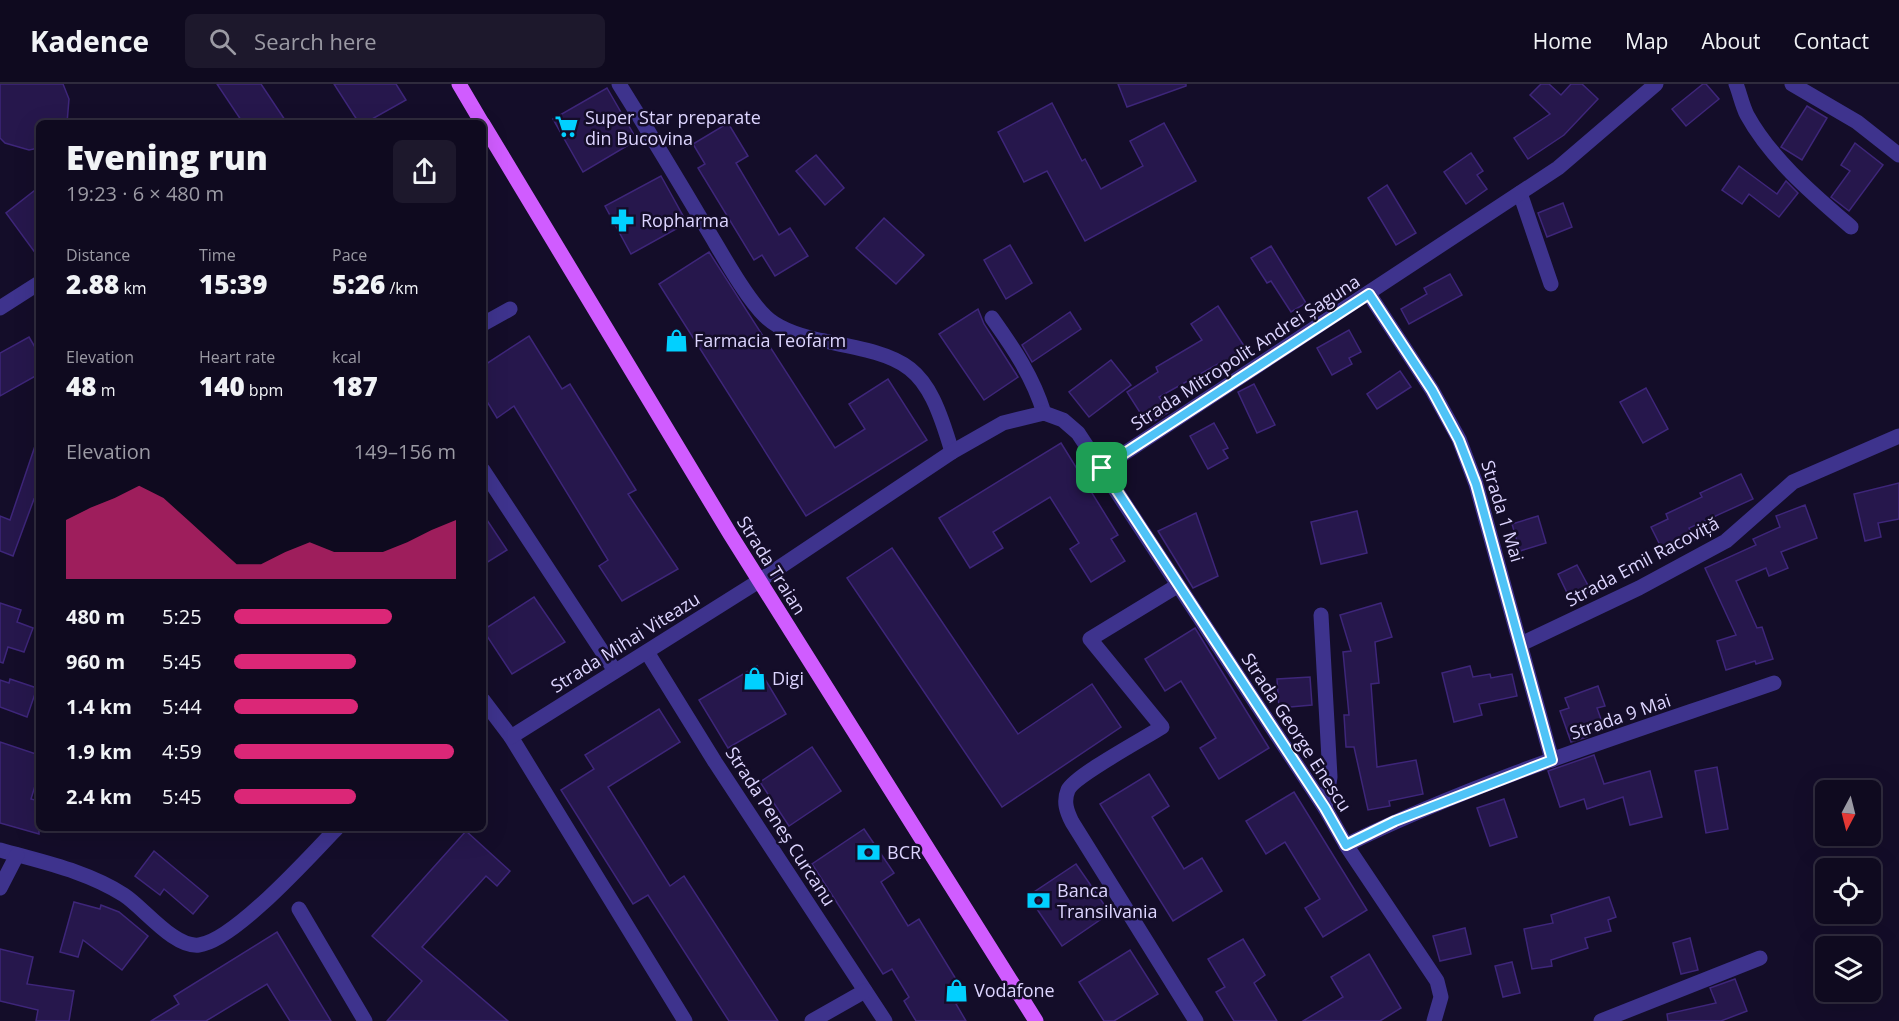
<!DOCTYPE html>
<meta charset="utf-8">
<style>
body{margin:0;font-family:"Open Sans",sans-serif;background:#1d182c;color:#f1f3f6;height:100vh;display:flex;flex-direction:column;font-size:22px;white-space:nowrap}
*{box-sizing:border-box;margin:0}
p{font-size:20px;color:#9b9aa4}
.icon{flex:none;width:33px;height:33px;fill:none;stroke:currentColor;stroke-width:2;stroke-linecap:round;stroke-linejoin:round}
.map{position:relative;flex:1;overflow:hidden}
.panel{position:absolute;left:36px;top:36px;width:450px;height:711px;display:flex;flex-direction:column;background:#0f0a1f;border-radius:9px;box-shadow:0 6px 24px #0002,0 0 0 2px #2f2b3d}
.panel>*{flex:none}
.needle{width:39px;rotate:187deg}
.buttons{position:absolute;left:1815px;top:696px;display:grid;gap:12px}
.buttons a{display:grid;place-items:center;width:66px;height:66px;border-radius:9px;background:#0f0a1f;box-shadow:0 6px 24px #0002,0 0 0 2px #2f2b3d;font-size:30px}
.pin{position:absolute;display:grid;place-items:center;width:51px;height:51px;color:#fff;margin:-26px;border-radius:12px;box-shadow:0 3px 9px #0006}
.round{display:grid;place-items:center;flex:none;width:63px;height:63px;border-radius:9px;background:#1d182c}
.summary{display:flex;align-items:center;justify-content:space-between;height:102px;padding:0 30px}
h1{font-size:33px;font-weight:800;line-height:45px}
.stats{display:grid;grid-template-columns:repeat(3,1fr);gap:9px;height:102px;padding:6px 30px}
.stats div{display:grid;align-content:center}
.stats b{font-size:26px;font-weight:800}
.stats small{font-size:16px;font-weight:400}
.stats p{font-size:16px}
.chart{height:168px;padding:12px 30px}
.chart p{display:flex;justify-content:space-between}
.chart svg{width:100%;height:108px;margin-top:6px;fill:#db2777;opacity:.7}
ul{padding:0 30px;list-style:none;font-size:20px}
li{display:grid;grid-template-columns:96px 72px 1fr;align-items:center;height:45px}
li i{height:15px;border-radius:8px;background:#db2777}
header{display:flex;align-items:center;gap:36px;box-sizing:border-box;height:84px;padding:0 30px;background:#0f0a1f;border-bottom:2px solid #2f2b3d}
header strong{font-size:28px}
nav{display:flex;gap:33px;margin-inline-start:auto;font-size:21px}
.search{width:420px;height:54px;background:#1d182c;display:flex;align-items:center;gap:15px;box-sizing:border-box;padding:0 21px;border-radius:9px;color:#9b9aa4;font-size:22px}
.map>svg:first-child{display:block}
</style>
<header>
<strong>Kadence</strong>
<div class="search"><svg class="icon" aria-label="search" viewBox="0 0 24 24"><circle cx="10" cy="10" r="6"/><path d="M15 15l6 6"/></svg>Search here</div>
<nav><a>Home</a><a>Map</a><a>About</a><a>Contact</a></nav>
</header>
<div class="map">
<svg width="1899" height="937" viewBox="0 0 1899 937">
<rect width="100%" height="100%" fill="#140d29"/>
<g fill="#26174c" stroke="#3e267a" stroke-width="1.5">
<polygon points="0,0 63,0 69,15 67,39 39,39 39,64 29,66 5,59 0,54"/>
<polygon points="217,0 261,0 287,39 243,39"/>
<polygon points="334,0 396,0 406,16 365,39 359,39"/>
<polygon points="1118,0 1186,0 1186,2 1127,23"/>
<polygon points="1541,0 1549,0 1561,11 1571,0 1582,0 1598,15 1564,51 1528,75 1514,54 1550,30 1530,11"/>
<polygon points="1703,0 1706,0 1719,15 1686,42 1672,25"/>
<polygon points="607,4 637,56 583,88 553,35"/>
<polygon points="1052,19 1082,77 1085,75 1101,105 1143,82 1130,57 1164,39 1196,97 1085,157 1047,87 1024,98 998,48"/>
<polygon points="1807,22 1827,34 1802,76 1781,63"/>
<polygon points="728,39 748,72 736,79 779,151 790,144 808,172 775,192 762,171 754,176 698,84 705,80 693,60"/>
<polygon points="1855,59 1883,81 1849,127 1831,113 1850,87 1841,81"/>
<polygon points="1471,69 1483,87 1477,91 1487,105 1466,120 1444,88"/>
<polygon points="816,71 844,104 825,121 796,87"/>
<polygon points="1739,82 1777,110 1786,97 1798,109 1779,133 1749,110 1742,120 1722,106"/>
<polygon points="661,92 687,139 631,170 605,122"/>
<polygon points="1387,101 1416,149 1396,161 1368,114"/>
<polygon points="39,103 39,174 6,129"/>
<polygon points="1563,119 1572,143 1547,153 1538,129"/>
<polygon points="884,134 924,171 896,200 856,164"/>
<polygon points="1010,161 1032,199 1006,215 984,176"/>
<polygon points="1271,162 1306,219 1291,228 1271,197 1267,199 1251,174"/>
<polygon points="709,168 835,364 865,345 849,320 888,295 927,356 806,432 659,200"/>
<polygon points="1450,190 1462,211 1409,240 1401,225 1427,210 1424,204"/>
<polygon points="1218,222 1250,271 1230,284 1225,276 1159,313 1169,328 1148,341 1127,308 1158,288 1156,283 1202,256 1191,240"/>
<polygon points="978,225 984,240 1018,293 984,316 939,250"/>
<polygon points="1070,228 1081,245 1032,278 1022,261"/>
<polygon points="1349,246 1361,268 1349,274 1352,280 1332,291 1317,264"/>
<polygon points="529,252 562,305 570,300 636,406 628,410 678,485 622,517 599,482 608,476 514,322 497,334 483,311 483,282"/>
<polygon points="29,253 39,270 39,290 0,312 0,269"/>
<polygon points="1111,276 1131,301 1089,333 1069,308"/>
<polygon points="1400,287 1411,303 1377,325 1367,310"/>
<polygon points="1254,300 1275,341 1257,349 1238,308"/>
<polygon points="1646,304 1668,345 1643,359 1620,318"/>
<polygon points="1214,339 1228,364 1223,366 1228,374 1208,385 1190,352"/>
<polygon points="36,359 39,359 39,417 34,415 13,472 0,467 0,432 10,436"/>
<polygon points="1061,359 1118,451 1111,455 1125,477 1091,498 1070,465 1079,459 1050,413 993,448 1003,464 970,484 939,434"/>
<polygon points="1741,390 1753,415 1689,444 1695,456 1665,471 1651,443 1668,435 1666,430 1702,413 1700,409"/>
<polygon points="1899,399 1899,435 1878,439 1881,453 1865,457 1854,410"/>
<polygon points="1805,421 1817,454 1781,468 1788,484 1769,492 1766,484 1736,497 1757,544 1762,543 1773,575 1756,580 1755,577 1726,586 1717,557 1736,551 1705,484 1756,461 1753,455 1780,443 1776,432"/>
<polygon points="1357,427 1367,469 1321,480 1311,438"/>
<polygon points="1196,429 1218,492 1193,504 1158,447"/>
<polygon points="483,430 507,466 483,481"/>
<polygon points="1538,432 1546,459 1520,467 1512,440"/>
<polygon points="892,464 1018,650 1092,600 1121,643 1002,723 847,494"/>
<polygon points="1577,481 1591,507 1571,517 1558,490"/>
<polygon points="534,513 565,558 512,590 483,546"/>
<polygon points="0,519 21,526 17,538 33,544 24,568 8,563 3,579 0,578"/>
<polygon points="1381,519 1392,553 1375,558 1379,599 1371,600 1377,683 1416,676 1423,710 1389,717 1390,722 1368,726 1354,663 1346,663 1344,631 1349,631 1343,568 1351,567 1340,531"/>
<polygon points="1195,544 1269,664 1219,695 1200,664 1216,654 1181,597 1165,607 1145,575"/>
<polygon points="757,582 786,630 728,664 699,616"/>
<polygon points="1470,582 1473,593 1490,590 1491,594 1512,590 1517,612 1479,620 1482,631 1454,638 1442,589"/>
<polygon points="1310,593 1312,621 1279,624 1277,595"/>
<polygon points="10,595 37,604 27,633 0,623 0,596 9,599"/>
<polygon points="1598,602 1605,622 1597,624 1603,641 1586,647 1587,653 1571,658 1560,627 1569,624 1565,614"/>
<polygon points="659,625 680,658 608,703 670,802 684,792 778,937 729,937 648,811 633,820 561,706 594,685 585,671"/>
<polygon points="0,658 39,671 39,689 31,715 39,717 39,750 0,739"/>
<polygon points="812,663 841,707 789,742 760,698"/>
<polygon points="1594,671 1604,700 1650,687 1662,733 1630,741 1623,713 1587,725 1584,715 1560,723 1548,687"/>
<polygon points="1717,683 1728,745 1706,749 1695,687"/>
<polygon points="1149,690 1169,722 1152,733 1184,785 1202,774 1222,807 1173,837 1100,720"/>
<polygon points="1294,708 1367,826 1323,853 1305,824 1320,815 1285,758 1266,770 1246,737"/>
<polygon points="1504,715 1517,753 1490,762 1477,724"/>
<polygon points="864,745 894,789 881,798 908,842 919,835 967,913 956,920 966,937 916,937 904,917 909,913 892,885 883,890 812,780"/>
<polygon points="466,747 510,787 497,802 486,792 422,863 508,937 387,937 422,897 372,852"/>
<polygon points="154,767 208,812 193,830 164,805 160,811 135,792"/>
<polygon points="1076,780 1110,829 1062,862 1028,812"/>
<polygon points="1609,813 1616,833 1608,836 1611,847 1585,854 1588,864 1551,876 1552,882 1532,885 1524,845 1553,839 1551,831"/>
<polygon points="74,818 100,825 101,821 119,828 148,852 122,886 83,856 78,873 60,868"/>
<polygon points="1465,844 1471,870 1440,877 1433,852"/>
<polygon points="277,848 331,937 290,937 267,900 206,937 151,937 179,920 174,912"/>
<polygon points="1690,854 1698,886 1681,890 1673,859"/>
<polygon points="1243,855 1265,891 1254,899 1277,937 1234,937 1216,908 1225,903 1208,875"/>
<polygon points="0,865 33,873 27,900 74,907 69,937 36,937 38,926 0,917"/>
<polygon points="1130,866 1158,910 1114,937 1104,937 1079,898"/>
<polygon points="1369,870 1401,924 1380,937 1303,937 1343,913 1331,893"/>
<polygon points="1512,878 1520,909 1503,913 1495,882"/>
<polygon points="1735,895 1747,927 1721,937 1668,937 1667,930 1716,919 1710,904"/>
</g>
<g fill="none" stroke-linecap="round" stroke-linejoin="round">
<g stroke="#3e338d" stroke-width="15">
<path d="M619 0C649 48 678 96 707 145 721 168 746 214 765 232 779 246 801 252 819 256 909 274 925 276 952 368"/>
<path d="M1736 0C1740 10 1742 21 1747 31 1771 75 1814 111 1851 143"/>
<polyline points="1792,0 1857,38 1899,71"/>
<polyline points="1520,109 1551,200"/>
<polyline points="1369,210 1432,306 1459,355 1476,400 1552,676"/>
<polyline points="0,224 39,199"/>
<path d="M992 234C1014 265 1033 293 1044 329"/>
<polyline points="483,240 510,225"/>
<polyline points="1102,384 1558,84 1656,0"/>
<polyline points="483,386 615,587"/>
<path d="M1177 502 1090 555 1162 643C1145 654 1074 692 1068 706 1063 718 1067 728 1072 738L1196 937"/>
<polyline points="1321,531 1330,693 1325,724"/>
<polyline points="1521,560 1639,504 1726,457 1793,398 1899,352"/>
<polyline points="647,568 715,678 885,937"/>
<polyline points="483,616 511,653 685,937"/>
<polyline points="511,653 759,497 952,368 1003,339 1044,329 1063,336 1078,349 1325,724 1346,761 1437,897 1441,913 1434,937"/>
<path d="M1346 761C1483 694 1630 649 1774 599"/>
<path d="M0 766C42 778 87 787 124 811 144 824 174 864 199 861 234 857 311 771 337 744"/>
<polyline points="0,804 17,771"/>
<polyline points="299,825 365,937"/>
<polyline points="812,937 865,907"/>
<polyline points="1601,937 1760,874"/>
</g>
<g stroke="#d05cff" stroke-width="15">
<polyline points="459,0 482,39"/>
<polyline points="483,40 730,450 1036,937"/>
</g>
</g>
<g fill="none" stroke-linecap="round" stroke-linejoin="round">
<defs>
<polygon id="route" points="1369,210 1432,306 1459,356 1476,400 1552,676 1395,737 1346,761 1325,724 1102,384"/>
</defs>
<use href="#route" stroke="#fff" stroke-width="12"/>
<use href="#route" stroke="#4fc3f7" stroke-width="8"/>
</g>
<defs>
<symbol id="supermarket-bare" viewBox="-9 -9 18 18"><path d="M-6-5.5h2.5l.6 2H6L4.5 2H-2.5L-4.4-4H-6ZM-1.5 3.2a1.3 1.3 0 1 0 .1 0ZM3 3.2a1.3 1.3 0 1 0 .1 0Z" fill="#01d0ff" stroke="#140d29" stroke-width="2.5" paint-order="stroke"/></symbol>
<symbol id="pharmacy-bare" viewBox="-9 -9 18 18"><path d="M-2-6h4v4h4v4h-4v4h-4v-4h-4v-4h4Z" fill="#01d0ff" stroke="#140d29" stroke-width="2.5" paint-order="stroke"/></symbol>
<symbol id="shop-bare" viewBox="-9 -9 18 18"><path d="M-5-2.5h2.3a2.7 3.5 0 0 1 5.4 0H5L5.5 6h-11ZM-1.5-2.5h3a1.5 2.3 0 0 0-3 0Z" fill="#01d0ff" stroke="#140d29" stroke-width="2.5" paint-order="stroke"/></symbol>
<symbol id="bank-bare" viewBox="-9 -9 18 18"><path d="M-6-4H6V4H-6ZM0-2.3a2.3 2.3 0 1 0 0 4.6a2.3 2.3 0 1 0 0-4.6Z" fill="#01d0ff" stroke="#140d29" stroke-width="2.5" paint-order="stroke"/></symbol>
</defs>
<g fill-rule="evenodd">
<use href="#supermarket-bare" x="550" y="26" width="33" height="33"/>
<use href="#pharmacy-bare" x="606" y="120" width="33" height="33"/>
<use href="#shop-bare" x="660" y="240" width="33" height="33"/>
<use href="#shop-bare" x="738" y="578" width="33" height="33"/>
<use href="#bank-bare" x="852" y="752" width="33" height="33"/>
<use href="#bank-bare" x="1022" y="800" width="33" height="33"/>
<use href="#shop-bare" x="940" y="890" width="33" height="33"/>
</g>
<g text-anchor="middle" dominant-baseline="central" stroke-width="5" stroke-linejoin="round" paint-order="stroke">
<g font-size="18" fill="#ddd5ff" stroke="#140d29" text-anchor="start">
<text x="585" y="33">Super Star preparate<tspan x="585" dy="21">din Bucovina</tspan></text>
<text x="641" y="136">Ropharma</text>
<text x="694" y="256">Farmacia Teofarm</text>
<text x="772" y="594">Digi</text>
<text x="887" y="768">BCR</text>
<text x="1057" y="806">Banca<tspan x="1057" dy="21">Transilvania</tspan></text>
<text x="974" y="906">Vodafone</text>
</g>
<g font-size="18" fill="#ddd5ff" stroke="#140d29">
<text transform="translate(1245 268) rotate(-33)">Strada Mitropolit Andrei Șaguna</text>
<text transform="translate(1503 427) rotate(73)">Strada 1 Mai</text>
<text transform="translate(1642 477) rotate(-28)">Strada Emil Racoviță</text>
<text transform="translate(772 481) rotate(58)">Strada Traian</text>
<text transform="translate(625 558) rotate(-32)">Strada Mihai Viteazu</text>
<text transform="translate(1620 632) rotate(-19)">Strada 9 Mai</text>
<text transform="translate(1297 648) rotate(57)">Strada George Enescu</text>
<text transform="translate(781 742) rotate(57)">Strada Peneș Curcanu</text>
</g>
</g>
</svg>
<div class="buttons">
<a><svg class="needle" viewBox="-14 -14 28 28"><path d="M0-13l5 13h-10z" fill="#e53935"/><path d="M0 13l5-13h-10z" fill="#9b9aa4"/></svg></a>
<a><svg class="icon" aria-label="locate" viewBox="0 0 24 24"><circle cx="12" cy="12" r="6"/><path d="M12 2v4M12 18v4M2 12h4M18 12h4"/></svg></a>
<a><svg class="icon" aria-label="layers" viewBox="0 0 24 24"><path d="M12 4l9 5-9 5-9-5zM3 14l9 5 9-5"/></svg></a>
</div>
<div class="pin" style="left:1102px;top:384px;background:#1e9e55"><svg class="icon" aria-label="arrive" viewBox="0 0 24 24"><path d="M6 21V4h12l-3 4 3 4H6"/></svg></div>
<section class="panel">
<div class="summary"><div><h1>Evening run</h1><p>19:23 · 6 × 480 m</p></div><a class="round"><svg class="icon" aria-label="share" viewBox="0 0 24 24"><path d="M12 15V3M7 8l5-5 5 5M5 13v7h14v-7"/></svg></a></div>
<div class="stats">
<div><p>Distance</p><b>2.88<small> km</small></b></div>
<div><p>Time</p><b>15:39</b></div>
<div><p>Pace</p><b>5:26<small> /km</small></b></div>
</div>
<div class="stats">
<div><p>Elevation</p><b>48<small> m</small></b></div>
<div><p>Heart rate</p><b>140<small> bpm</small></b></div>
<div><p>kcal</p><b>187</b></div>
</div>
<div class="chart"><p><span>Elevation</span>149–156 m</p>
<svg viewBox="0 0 160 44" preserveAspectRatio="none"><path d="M0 44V20L10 15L20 11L30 6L40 11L50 20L60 29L70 38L80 38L90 33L100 29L110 33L120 33L130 33L140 29L150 24L160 20V44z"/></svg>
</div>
<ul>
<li><b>480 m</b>5:25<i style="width:71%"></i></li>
<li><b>960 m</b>5:45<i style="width:55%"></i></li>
<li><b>1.4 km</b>5:44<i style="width:56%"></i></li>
<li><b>1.9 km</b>4:59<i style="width:99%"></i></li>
<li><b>2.4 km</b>5:45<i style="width:55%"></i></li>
</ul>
</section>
</div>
